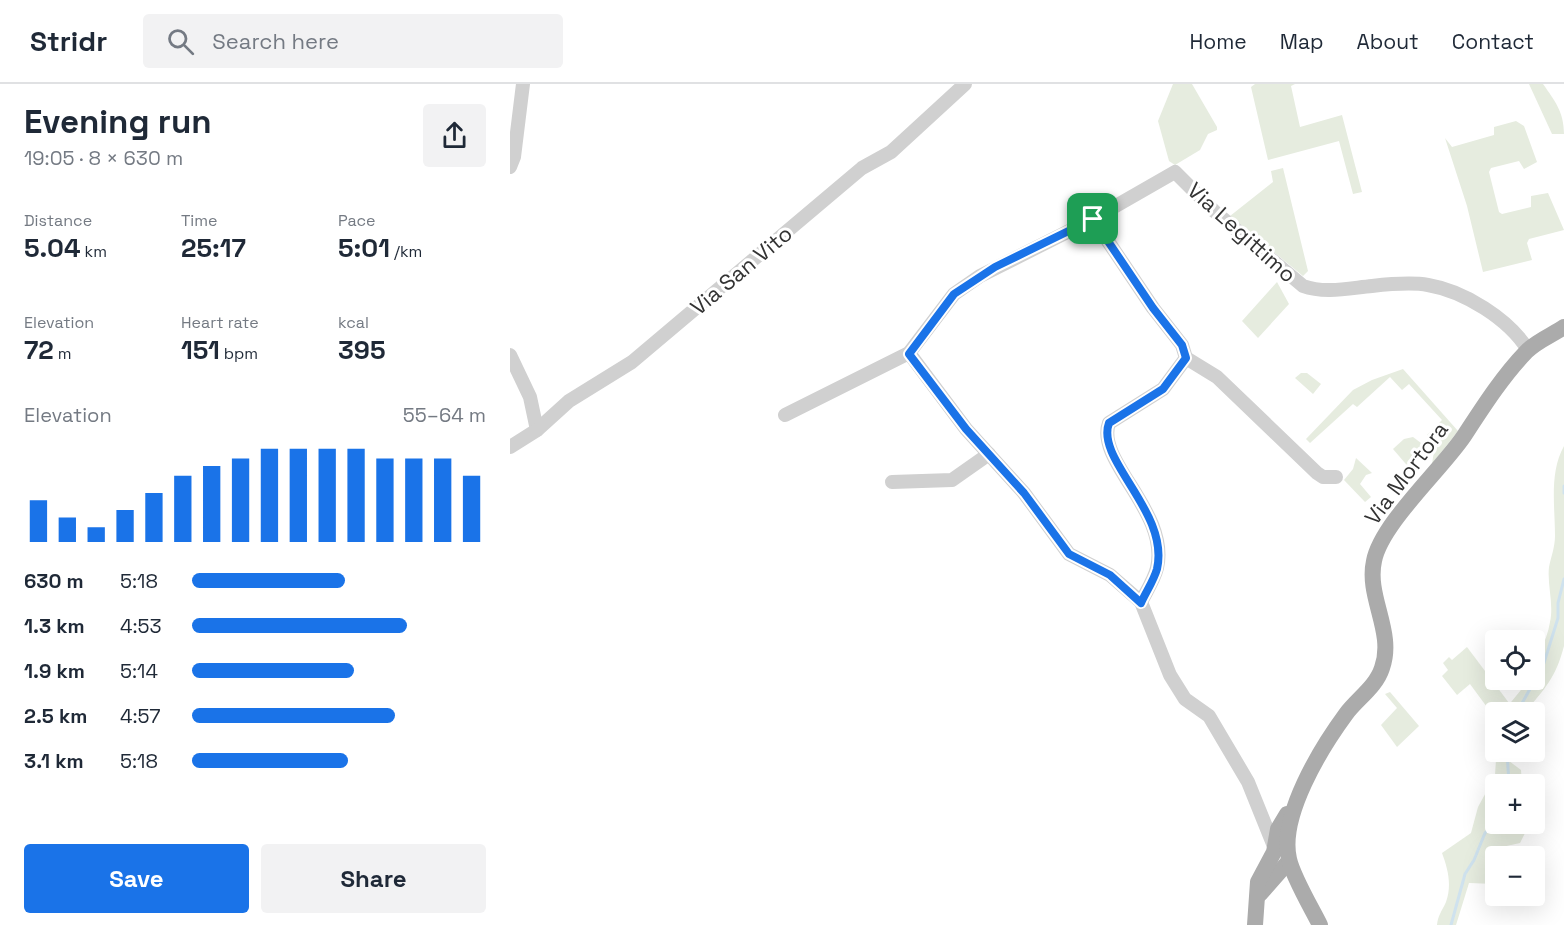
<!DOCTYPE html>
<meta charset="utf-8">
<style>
body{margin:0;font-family:"Space Grotesk",sans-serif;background:#f2f2f3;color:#1f2937;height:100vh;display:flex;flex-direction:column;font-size:22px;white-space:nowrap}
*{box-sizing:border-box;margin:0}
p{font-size:20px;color:#747a83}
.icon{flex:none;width:33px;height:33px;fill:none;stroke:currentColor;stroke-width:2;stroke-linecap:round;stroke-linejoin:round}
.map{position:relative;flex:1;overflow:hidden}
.details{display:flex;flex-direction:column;background:#fff;width:510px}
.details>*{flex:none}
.controls{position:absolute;left:975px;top:546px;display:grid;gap:12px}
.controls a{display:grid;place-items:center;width:60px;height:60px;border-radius:6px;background:#fff;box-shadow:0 6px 24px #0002;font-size:30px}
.pin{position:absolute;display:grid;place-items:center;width:51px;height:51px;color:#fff;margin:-26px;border-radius:12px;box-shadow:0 3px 9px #0006}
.round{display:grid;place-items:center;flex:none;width:63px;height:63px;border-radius:6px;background:#f2f2f3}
.head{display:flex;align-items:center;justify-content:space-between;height:102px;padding:0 24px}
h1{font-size:33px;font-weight:700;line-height:45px}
.metrics{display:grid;grid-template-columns:repeat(3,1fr);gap:9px;height:102px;padding:6px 24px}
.metrics div{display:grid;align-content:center}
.metrics b{font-size:26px;font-weight:700}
.metrics small{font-size:16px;font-weight:400}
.metrics p{font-size:16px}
.chart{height:168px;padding:12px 24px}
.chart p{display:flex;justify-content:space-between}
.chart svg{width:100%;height:108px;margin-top:6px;stroke:#1a73e8;stroke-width:6}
.primary-button{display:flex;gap:12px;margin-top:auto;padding:12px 24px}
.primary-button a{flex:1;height:69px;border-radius:6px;background:#1a73e8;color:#fff;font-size:24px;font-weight:700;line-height:69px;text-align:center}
.primary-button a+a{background:#f2f2f3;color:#1f2937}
ul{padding:0 24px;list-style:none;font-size:20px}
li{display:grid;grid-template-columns:96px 72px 1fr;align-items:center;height:45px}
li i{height:15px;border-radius:8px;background:#1a73e8}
header{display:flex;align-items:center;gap:36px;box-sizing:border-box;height:84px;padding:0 30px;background:#fff;border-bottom:2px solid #e0e1e3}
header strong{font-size:28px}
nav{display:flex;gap:33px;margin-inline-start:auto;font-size:21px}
.search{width:420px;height:54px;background:#f2f2f3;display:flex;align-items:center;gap:15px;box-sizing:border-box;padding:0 21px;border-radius:6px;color:#747a83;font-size:22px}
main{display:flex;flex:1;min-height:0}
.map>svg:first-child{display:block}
</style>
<header>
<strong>Stridr</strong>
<div class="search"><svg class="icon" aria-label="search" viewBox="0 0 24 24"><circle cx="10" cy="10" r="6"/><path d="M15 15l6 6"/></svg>Search here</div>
<nav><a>Home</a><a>Map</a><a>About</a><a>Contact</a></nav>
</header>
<main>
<section class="details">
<div class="head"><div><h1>Evening run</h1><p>19:05 · 8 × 630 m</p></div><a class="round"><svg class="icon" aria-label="share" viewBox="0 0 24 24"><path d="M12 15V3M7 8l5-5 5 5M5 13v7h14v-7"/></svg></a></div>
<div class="metrics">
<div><p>Distance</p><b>5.04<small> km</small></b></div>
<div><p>Time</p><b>25:17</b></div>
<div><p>Pace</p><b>5:01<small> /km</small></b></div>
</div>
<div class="metrics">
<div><p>Elevation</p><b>72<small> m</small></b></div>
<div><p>Heart rate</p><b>151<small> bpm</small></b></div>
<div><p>kcal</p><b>395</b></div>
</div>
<div class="chart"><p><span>Elevation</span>55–64 m</p>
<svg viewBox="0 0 160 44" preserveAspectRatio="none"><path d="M5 44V27M15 44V34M25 44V38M35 44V31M45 44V24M55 44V17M65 44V13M75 44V10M85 44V6M95 44V6M105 44V6M115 44V6M125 44V10M135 44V10M145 44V10M155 44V17"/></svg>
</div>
<ul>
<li><b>630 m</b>5:18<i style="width:52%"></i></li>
<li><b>1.3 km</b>4:53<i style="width:73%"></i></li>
<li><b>1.9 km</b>5:14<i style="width:55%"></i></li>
<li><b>2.5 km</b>4:57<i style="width:69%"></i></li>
<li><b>3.1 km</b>5:18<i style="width:53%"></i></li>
</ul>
<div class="primary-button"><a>Save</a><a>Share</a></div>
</section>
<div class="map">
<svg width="1054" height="841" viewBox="0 0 1054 841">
<rect width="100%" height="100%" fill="#fff"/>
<g fill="#e6ecdf">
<polygon points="663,0 682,0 707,43 707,46 698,50 690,66 665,81 659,77 648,37"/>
<polygon points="745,0 785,0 781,2 790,43 832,31 852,108 843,110 829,57 758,76 741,3"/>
<path d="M1019 0H1033C1045 17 1054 28 1054 50H1042Z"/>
<polygon points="1006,37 1014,42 1027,78 1014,85 1009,77 981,84 979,88 989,128 992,130 1021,123 1021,112 1038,109 1054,146 1019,155 1017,159 1022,176 973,188 957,122 935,54 942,63 984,51 984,43"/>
<polygon points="773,84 798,187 793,192 720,132 763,98 761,87"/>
<polygon points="767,198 779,220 748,254 732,237"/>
<polygon points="893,285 948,347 922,380 924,367 917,351 932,336 899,300 892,306 880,293 847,323 843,320 800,359 796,355 843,306 862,296"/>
<polygon points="791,289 797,289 811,300 803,310 785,294"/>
<polygon points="903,353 911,359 913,367 901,386 883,365 894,355"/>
<path d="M1054 362V562C1046 593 1035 605 1015 628H993L1019 596H1024C1024 576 1037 558 1040 538 1044 520 1037 501 1039 483 1041 473 1045 463 1045 452 1045 422 1039 389 1054 362Z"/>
<polygon points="846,374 862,389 856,391 850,400 861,413 855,418 834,396 843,385"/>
<polygon points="957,563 999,619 991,628 986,628 985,634 960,600 947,611 932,592 938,586 933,579 939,573 942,576"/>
<polygon points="880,608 909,642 887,663 871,641 887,624 875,610"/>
<path d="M985 649 986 668H999V677L1011 686 1012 700H986V740H1010L1015 749 1010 759 992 763 986 772 985 800 959 799 946 841H927C928 831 932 827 936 818 942 801 938 785 932 769L961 749 968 723 985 692 986 675 981 667Z"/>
</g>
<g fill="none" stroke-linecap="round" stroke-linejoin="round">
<g stroke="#cfe2ee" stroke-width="3">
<polyline points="1054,402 1054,409"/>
<polyline points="1007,628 1033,582 1048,534 1048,519 1054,495"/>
<polyline points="997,668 999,700"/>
<polyline points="941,841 955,790 964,776 975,749 986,738"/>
</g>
<g stroke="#d0d0d0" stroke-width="14">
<polyline points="0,83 4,73 13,0"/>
<path d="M583 135 643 224 672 261 676 274 653 305 599 339C585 377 660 428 647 484 644 496 636 508 631 518"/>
<polyline points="399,269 456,345 514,409 559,470 600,491 631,518 660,591 675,615 699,632 738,698 763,760"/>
<polyline points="0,271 20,313 27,346"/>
<polyline points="676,274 707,293 807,389 813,393 826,393"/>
<path d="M275 331 399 269 444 210 470 192 583 135 665 88 704 127 793 202C815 210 840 204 862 202 880 200 901 198 918 201 954 207 999 235 1018 266"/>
<polyline points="0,363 27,346 59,317 122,278 352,84 381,68 455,0"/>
<polyline points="382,398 442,396 479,370"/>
</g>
<g stroke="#ababab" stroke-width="16">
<polyline points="750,810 779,777"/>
<polyline points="745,841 748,798 764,768 768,745 777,730"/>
<path d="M810 841C801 823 783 793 779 775 769 732 811 664 836 630 847 615 866 603 872 584 885 548 856 513 864 477 871 440 931 386 954 352 973 323 992 293 1016 268 1025 258 1042 251 1054 243"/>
</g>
</g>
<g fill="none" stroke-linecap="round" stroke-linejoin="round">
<defs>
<path id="route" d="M583 135 643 224 672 261 676 274 653 305 599 339C585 376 660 428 647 485 644 496 636 508 631 519L600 491 559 470 514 409 456 345 399 270 444 210 485 183Z"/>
</defs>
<use href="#route" stroke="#fff" stroke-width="12"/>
<use href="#route" stroke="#1a73e8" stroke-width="8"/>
</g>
<g text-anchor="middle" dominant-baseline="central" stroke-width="6" stroke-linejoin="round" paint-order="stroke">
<g font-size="22" fill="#333" stroke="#fff">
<text transform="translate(732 148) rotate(42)">Via Legittimo</text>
<text transform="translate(231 186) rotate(-40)">Via San Vito</text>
<text transform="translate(896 389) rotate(-53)">Via Mortora</text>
</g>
</g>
</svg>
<div class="controls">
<a><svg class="icon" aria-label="locate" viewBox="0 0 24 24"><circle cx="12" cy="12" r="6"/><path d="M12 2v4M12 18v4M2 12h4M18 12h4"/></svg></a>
<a><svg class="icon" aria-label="layers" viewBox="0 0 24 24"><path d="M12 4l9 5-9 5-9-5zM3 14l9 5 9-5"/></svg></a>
<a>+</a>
<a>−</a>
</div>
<div class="pin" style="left:583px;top:135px;background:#1e9e55"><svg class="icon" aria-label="arrive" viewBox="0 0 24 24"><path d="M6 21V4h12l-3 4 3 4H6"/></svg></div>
</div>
</main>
